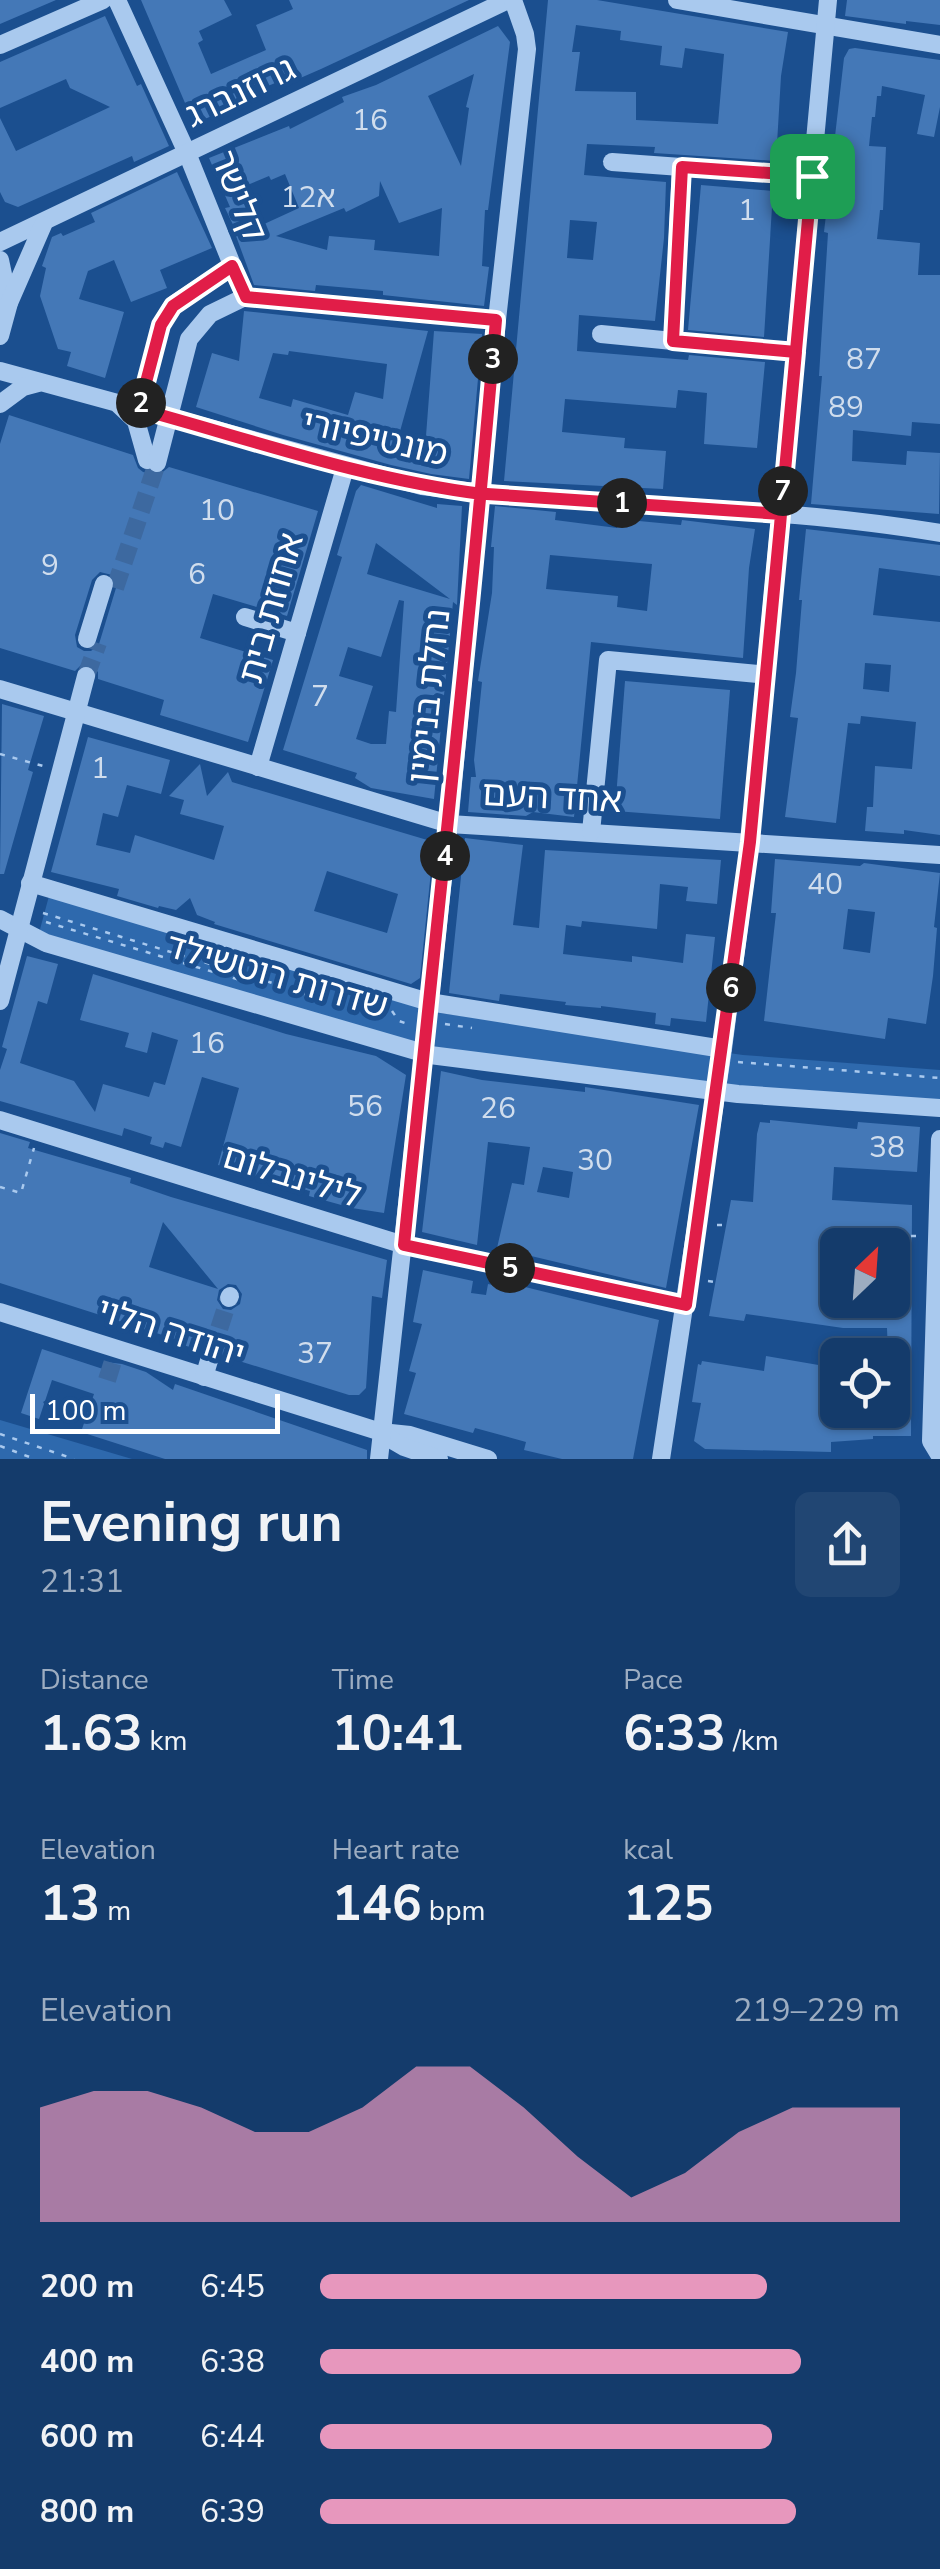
<!DOCTYPE html>
<meta charset="utf-8">
<style>
body{margin:0;font-family:"Nunito Sans","Noto Sans Hebrew",sans-serif;background:#214673;color:#f1f3f6;height:100vh;display:flex;flex-direction:column;font-size:38px;white-space:nowrap}
*{box-sizing:border-box;margin:0}
p{font-size:32px;color:#9dadc1}
.icon{flex:none;width:55px;height:55px;fill:none;stroke:currentColor;stroke-width:2;stroke-linecap:round;stroke-linejoin:round}
.map{position:relative;height:1459px;overflow:hidden}
.panel{display:flex;flex-direction:column;background:#143b6b;flex:1}
.panel>*{flex:none}
.needle{width:65px;rotate:25deg}
.buttons{position:absolute;left:820px;top:1228px;display:grid;gap:20px}
.buttons a{display:grid;place-items:center;width:90px;height:90px;border-radius:15px;background:#143b6b;box-shadow:0 2px 8px #0004,0 0 0 2px #33557e;font-size:50px}
.scale{position:absolute;left:30px;bottom:25px;width:250px;box-sizing:border-box;padding-left:10px;border:5px solid #fff;border-top:0;font-size:28px;line-height:35px;white-space:nowrap;color:#fff;-webkit-text-stroke:8px #1b4f8f;paint-order:stroke}
.pin{position:absolute;display:grid;place-items:center;width:85px;height:85px;color:#fff;margin:-42px;border-radius:20px;box-shadow:0 5px 15px #0006}
.km{position:absolute;width:50px;height:50px;margin:-25px;border-radius:50%;background:#222;color:#fff;font-size:28px;line-height:50px;text-align:center}
.round{display:grid;place-items:center;flex:none;width:105px;height:105px;border-radius:15px;background:#214673}
.head{display:flex;align-items:center;justify-content:space-between;height:170px;padding:0 40px}
h1{font-size:55px;font-weight:700;line-height:75px}
.stats{display:grid;grid-template-columns:repeat(3,1fr);gap:15px;height:170px;padding:10px 40px}
.stats div{display:grid;align-content:center}
.stats b{font-size:50px;font-weight:700}
.stats small{font-size:28px;font-weight:400}
.stats p{font-size:28px}
.chart{height:280px;padding:20px 40px}
.chart p{display:flex;justify-content:space-between}
.chart svg{width:100%;height:180px;margin-top:10px;fill:#e797bd;opacity:.7}
ul{padding:0 40px;list-style:none;font-size:32px}
li{display:grid;grid-template-columns:160px 120px 1fr;align-items:center;height:75px}
li i{height:25px;border-radius:12px;background:#e797bd}
.map>svg:first-child{display:block}
</style>
<div class="map">
<svg width="940" height="1459" viewBox="0 0 940 1459">
<rect width="100%" height="100%" fill="#1b4f8f"/>
<g fill="#2e69ad">
<polygon points="49,896 440,1013 743,1055 940,1070 940,1103 729,1090 435,1048 39,933"/>
<polygon points="0,1420 132,1459 0,1459"/>
</g>
<g fill="#4478b7" fill-rule="evenodd">
<polygon points="0,0 56,0 0,24"/>
<polygon points="141,0 224,0 232,15 199,31 203,40 198,43 211,74 266,50 256,25 293,9 289,0 469,0 321,69 282,86 280,81 225,104 227,109 194,124"/>
<path d="M548 0H597L788 32 781 76 776 161 654 153 655 147 587 144 584 175 666 182 664 238 655 321 579 315 577 351 688 360 689 355 765 362 757 448 704 444 707 393 678 390 676 408 565 399 562 432 625 438 624 448 666 451 663 489 504 481ZM576 25 621 31 620 40 662 46 660 65 682 68 685 48 724 54 718 124 636 120V92L575 91 580 52H572ZM570 220 597 222 593 260 567 258Z"/>
<polygon points="847,0 940,0 940,25 906,21 906,24 845,16"/>
<polygon points="105,16 137,86 141,84 169,146 134,162 132,156 18,207 5,202 0,192 0,118 16,151 110,107 70,88 66,79 0,108 0,62"/>
<path d="M498 26 510 42 488 210H485L482 266 489 267 484 306 383 295V291L316 285 315 291 254 285 236 236 238 235 225 208 230 207 209 158 289 126 290 129 344 102 342 97 376 85ZM474 74 466 107 469 108 461 166 428 96ZM285 174 299 208 262 225 245 186 269 176 271 180ZM380 181 399 223 442 208 439 256 374 250 375 240 329 236 327 250 276 236 344 208 346 212 379 196Z"/>
<polygon points="855,48 940,60 940,107 934,137 917,134 925,95 882,86 881,96 877,96 875,117 872,117 869,146 886,147 883,210 880,210 877,239 920,243 918,275 940,275 940,424 912,422 911,436 853,430 852,461 906,465 907,451 940,453 939,514 811,504 822,376 819,376 828,233 824,232 844,58 849,49"/>
<polygon points="177,172 212,248 160,270 167,288 131,302 114,260 88,271 79,299 124,312 105,378 67,366 71,352 58,349 40,296 46,268 42,266 52,237 61,233 63,236 95,222 91,213"/>
<polygon points="701,185 773,191 764,337 688,330"/>
<path d="M244 311 428 331 397 442 425 449 434 331 482 334 469 479 431 474 391 465 283 435 196 407 212 353 239 361ZM289 351 387 364 383 399 355 392 348 415 293 399 291 407 259 398 273 353 288 355Z"/>
<path d="M9 415 133 455 138 468 143 472 159 475 169 467 318 511 287 616 213 594 200 638 273 660 248 742 160 715 164 700 98 679V672L90 664H82L75 671 0 648V444ZM100 572 112 575 116 588 99 644 91 651H84L77 647 75 635 92 580Z"/>
<path d="M361 485 437 508V504L462 506 457 605 453 602 434 799 371 788 355 778 357 773 283 750 342 557 337 555 356 491ZM376 543 450 599 367 574ZM399 600 404 601 396 712 389 711 386 744H371L356 739 373 686 339 676 348 647 381 657Z"/>
<path d="M495 506 556 512 555 520 617 528 618 519 681 525 682 520 755 529 749 568 743 658 591 642 574 817 533 812 526 816 468 812 471 777H476L474 760 482 682 478 681 492 593 494 547H491ZM550 555 652 564 647 611 617 607 618 596 546 589Z"/>
<path d="M806 529 940 545V576L879 568 873 615 940 622V835L904 830V834L865 831 867 807H873L875 766 912 769 916 722 861 716 860 724 848 723 836 823 785 817 798 718 790 717 796 673 802 600H799ZM865 663 891 665 889 692 863 689Z"/>
<polygon points="625,681 730,690 720,819 615,811"/>
<polygon points="2,704 44,716 28,770 33,772 4,874 0,874"/>
<path d="M88 737 170 760 161 794 127 785 118 817 103 813 96 845 130 853 135 835 214 860 224 826 180 814 184 800 169 796 200 764 207 796 228 772 232 782 434 842 420 978 411 984 214 924 215 922 197 915 190 898 176 910 159 906 158 908 117 896 119 889 51 872ZM327 871 398 894 387 933 314 911Z"/>
<polygon points="465,838 523,845 513,925 539,928 545,850 721,860 717,904 686,901 688,887 660,884 657,929 582,921 581,927 566,925 563,954 632,962 632,956 683,963 686,934 715,937 706,1022 671,1018 670,1026 655,1024 656,1013 601,1006 601,1008 565,1005 566,1002 500,994 499,1001 449,993"/>
<path d="M775 859 860 866 864 863 940 873 934 927 937 928 933 976 926 1024 888 1018 885 1039 764 1021 776 913H771ZM848 909 875 912 870 953 843 949Z"/>
<polygon points="27,956 58,964 47,1004 38,1001 20,1063 74,1081 95,1112 103,1084 149,1097 154,1082 165,1085 178,1040 152,1032 147,1053 125,1047 129,1033 80,1020 93,974 286,1034 376,1056 406,1075 384,1213 352,1208 309,1196 310,1191 218,1165 239,1088 202,1077 181,1147 165,1142 163,1148 150,1144 152,1137 124,1128 122,1136 0,1101 0,1070 7,1049 2,1047"/>
<path d="M441 1071 482 1080 585 1092V1087L699 1105 666 1288 497 1248 512 1183 524 1185 530 1147 488 1142 477 1245 422 1232ZM543 1167 573 1172 569 1198 537 1192Z"/>
<path d="M770 1120 857 1129 858 1122 920 1127 917 1172 834 1167 832 1200 912 1205 911 1436H873V1439L831 1442V1452L705 1449 694 1441 701 1403 692 1402 698 1364 701 1365 702 1361 764 1371 766 1356 836 1368 830 1410 892 1414V1355H888L887 1328H843L746 1314 744 1321 709 1316 731 1200 753 1202 757 1134 760 1122 770 1123ZM838 1245H892V1300H838V1281L820 1280 826 1253H838Z"/>
<path d="M0 1133 30 1142 28 1148 131 1178 130 1183 171 1197 387 1260 382 1298 372 1296 366 1388 359 1395H349L223 1356 221 1346 216 1342H207L199 1350 174 1342 175 1339 0 1283ZM163 1222 218 1289 149 1267ZM228 1284 236 1285 242 1294 240 1304 231 1310 223 1309 217 1300 219 1290Z"/>
<polygon points="423,1270 473,1281 471,1293 486,1295 488,1284 516,1290 517,1285 659,1320 633,1459 562,1459 524,1450 526,1442 475,1428 473,1433 404,1414 416,1373 409,1371 422,1324 413,1322"/>
<polygon points="42,1349 103,1369 106,1362 122,1364 146,1372 173,1390 175,1384 367,1450 367,1459 165,1459 81,1432 94,1394 52,1380 39,1419 21,1413"/>
</g>
<g fill="none" stroke-linecap="round" stroke-linejoin="round">
<g stroke="#3d69a0" stroke-width="18" stroke-dasharray="18 9" stroke-linecap="butt">
<polyline points="115,588 157,463"/>
<polyline points="86,676 98,643"/>
<polyline points="211,1354 229,1298"/>
<polyline points="107,1380 113,1361"/>
</g>
<g stroke="#a9c9ee" stroke-width="2.5" stroke-dasharray="5 8" stroke-linecap="butt">
<polyline points="0,754 43,766"/>
<polyline points="43,913 305,993 306,1001"/>
<polyline points="46,922 240,980"/>
<polyline points="392,1011 399,1021 408,1024"/>
<polyline points="445,1024 472,1028"/>
<polyline points="738,1062 940,1078"/>
<polyline points="0,1187 21,1193 34,1148"/>
<polyline points="717,1225 726,1225"/>
<polyline points="911,1236 921,1236"/>
<polyline points="708,1281 715,1282"/>
<polyline points="0,1434 74,1459"/>
<polyline points="0,1446 35,1459"/>
</g>
<g stroke="#a9c9ee" stroke-width="18">
<polyline points="117,0 187,153 245,297"/>
<polyline points="677,0 940,45"/>
<polyline points="0,45 103,0"/>
<polyline points="612,162 681,167"/>
<polyline points="0,242 508,0"/>
<polyline points="0,260 9,303"/>
<polyline points="245,297 497,320"/>
<polyline points="601,334 673,341"/>
<polyline points="0,336 9,303 43,225"/>
<polyline points="796,352 673,341 681,167 812,176"/>
<path d="M0 371 422 486C594 508 769 504 940 533"/>
<polyline points="0,404 23,387 38,383"/>
<polyline points="119,405 136,421 147,460"/>
<polyline points="139,409 161,325 173,305 232,266"/>
<polyline points="157,463 189,339 210,314 245,297"/>
<polyline points="245,617 297,633"/>
<polyline points="87,639 104,584"/>
<polyline points="0,689 449,824 940,855"/>
<polyline points="258,767 345,468"/>
<polyline points="591,832 608,660 758,674"/>
<polyline points="30,883 429,1002 723,1049"/>
<polyline points="0,919 46,943 430,1055 738,1094 940,1108"/>
<polyline points="0,1001 86,676"/>
<polyline points="0,1120 404,1245 686,1305"/>
<polyline points="940,1139 931,1441 940,1456"/>
<polyline points="229,1298 230,1296"/>
<polyline points="0,1312 381,1432 410,1435 488,1459"/>
<polyline points="204,1377 211,1354"/>
<polyline points="385,1436 404,1447 439,1459"/>
<polyline points="379,1459 450,815 497,320 527,49 525,34 513,0"/>
<polyline points="661,1459 723,1049 750,842 828,0"/>
</g>
</g>
<g fill="none" stroke-linecap="round" stroke-linejoin="round">
<defs>
<path id="route" d="M812 176 781 514 487 494H482C364 479 253 440 139 409L161 325 173 306 232 266 246 297 496 320C470 629 435 936 404 1245L686 1305 750 842 780 526 781 514 796 352 673 341 682 167 812 176"/>
</defs>
<use href="#route" stroke="#fff" stroke-width="20"/>
<use href="#route" stroke="#e11d48" stroke-width="12"/>
</g>
<g text-anchor="middle" dominant-baseline="central" stroke-width="10" stroke-linejoin="round" paint-order="stroke">
<g font-size="30" fill="#d0dded">
<text x="370" y="120">16</text>
<text x="308" y="197">12א</text>
<text x="747" y="210">1</text>
<text x="864" y="359">87</text>
<text x="846" y="407">89</text>
<text x="217" y="510">10</text>
<text x="50" y="565">9</text>
<text x="197" y="574">6</text>
<text x="320" y="696">7</text>
<text x="100" y="768">1</text>
<text x="825" y="884">40</text>
<text x="207" y="1043">16</text>
<text x="365" y="1106">56</text>
<text x="498" y="1108">26</text>
<text x="887" y="1147">38</text>
<text x="595" y="1160">30</text>
<text x="315" y="1353">37</text>
</g>
<g font-size="35" fill="#fff" stroke="#1b4f8f">
<text transform="translate(240 92) rotate(-26)">גרוזנברג</text>
<text transform="translate(239 196) rotate(68)">קלישר</text>
<text transform="translate(375 438) rotate(13)">מונטיפיורי</text>
<text transform="translate(271 608) rotate(-74)">אחוזת בית</text>
<text transform="translate(429 696) rotate(-84)">נחלת בנימין</text>
<text transform="translate(552 797) rotate(3)">אחד העם</text>
<text transform="translate(277 976) rotate(16)">שדרות רוטשילד</text>
<text transform="translate(292 1176) rotate(17)">לילינבלום</text>
<text transform="translate(171 1332) rotate(18)">יהודה הלוי</text>
</g>
</g>
</svg>
<div class="buttons">
<a><svg class="needle" viewBox="-14 -14 28 28"><path d="M0-13l5 13h-10z" fill="#e53935"/><path d="M0 13l5-13h-10z" fill="#9dadc1"/></svg></a>
<a><svg class="icon" aria-label="locate" viewBox="0 0 24 24"><circle cx="12" cy="12" r="6"/><path d="M12 2v4M12 18v4M2 12h4M18 12h4"/></svg></a>
</div>
<div class="scale">100 m</div>
<div class="pin" style="left:812px;top:176px;background:#1e9e55"><svg class="icon" aria-label="arrive" viewBox="0 0 24 24"><path d="M6 21V4h12l-3 4 3 4H6"/></svg></div>
<b class="km" style="left:622px;top:503px">1</b>
<b class="km" style="left:141px;top:403px">2</b>
<b class="km" style="left:493px;top:359px">3</b>
<b class="km" style="left:445px;top:856px">4</b>
<b class="km" style="left:510px;top:1268px">5</b>
<b class="km" style="left:731px;top:988px">6</b>
<b class="km" style="left:783px;top:491px">7</b>
</div>
<section class="panel">
<div class="head"><div><h1>Evening run</h1><p>21:31</p></div><a class="round"><svg class="icon" aria-label="share" viewBox="0 0 24 24"><path d="M12 15V3M7 8l5-5 5 5M5 13v7h14v-7"/></svg></a></div>
<div class="stats">
<div><p>Distance</p><b>1.63<small> km</small></b></div>
<div><p>Time</p><b>10:41</b></div>
<div><p>Pace</p><b>6:33<small> /km</small></b></div>
</div>
<div class="stats">
<div><p>Elevation</p><b>13<small> m</small></b></div>
<div><p>Heart rate</p><b>146<small> bpm</small></b></div>
<div><p>kcal</p><b>125</b></div>
</div>
<div class="chart"><p><span>Elevation</span>219–229 m</p>
<svg viewBox="0 0 160 44" preserveAspectRatio="none"><path d="M0 44V16L10 12L20 12L30 16L40 22L50 22L60 16L70 6L80 6L90 16L100 28L110 38L120 32L130 22L140 16L150 16L160 16V44z"/></svg>
</div>
<ul>
<li><b>200 m</b>6:45<i style="width:77%"></i></li>
<li><b>400 m</b>6:38<i style="width:83%"></i></li>
<li><b>600 m</b>6:44<i style="width:78%"></i></li>
<li><b>800 m</b>6:39<i style="width:82%"></i></li>
</ul>
</section>
